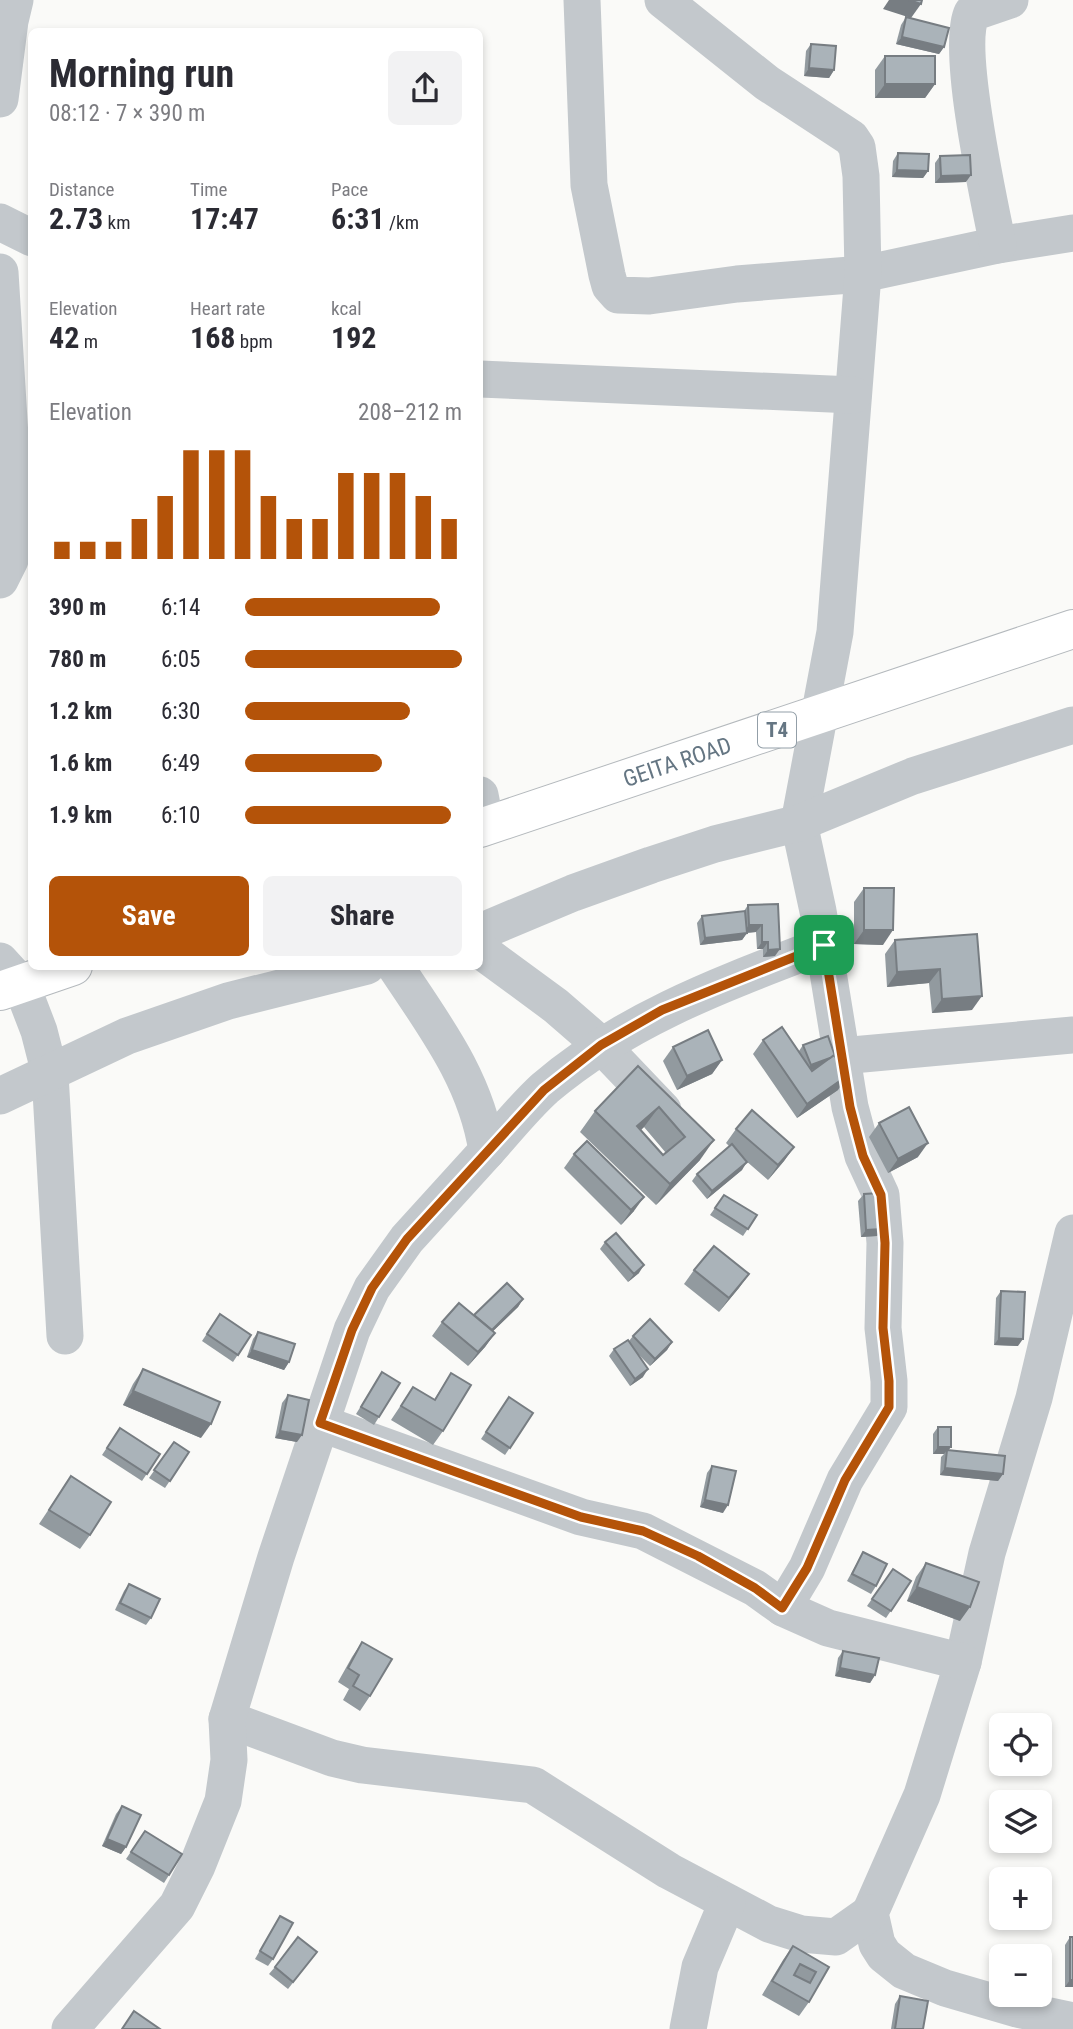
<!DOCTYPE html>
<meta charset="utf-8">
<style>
body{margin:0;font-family:"Roboto Condensed",sans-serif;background:#f2f2f3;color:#2b2b33;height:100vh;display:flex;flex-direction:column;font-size:26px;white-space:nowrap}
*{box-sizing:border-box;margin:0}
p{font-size:23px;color:#7c7c81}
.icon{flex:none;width:38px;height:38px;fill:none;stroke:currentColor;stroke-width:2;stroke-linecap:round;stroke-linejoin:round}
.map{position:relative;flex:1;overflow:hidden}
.drawer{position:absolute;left:28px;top:28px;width:455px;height:942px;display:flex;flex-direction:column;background:#fff;border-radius:10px;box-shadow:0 4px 10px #0003}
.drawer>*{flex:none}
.controls{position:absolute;left:989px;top:1713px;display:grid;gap:14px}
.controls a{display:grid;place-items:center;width:63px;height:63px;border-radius:10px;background:#fff;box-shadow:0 4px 10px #0003;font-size:35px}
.pin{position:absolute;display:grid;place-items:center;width:60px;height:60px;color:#fff;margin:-30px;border-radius:14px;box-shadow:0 4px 10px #0006}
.round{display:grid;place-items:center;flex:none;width:74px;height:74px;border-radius:10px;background:#f2f2f3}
.overview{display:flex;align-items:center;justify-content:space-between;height:119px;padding:0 21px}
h1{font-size:38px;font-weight:700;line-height:52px}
.metrics{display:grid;grid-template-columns:repeat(3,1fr);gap:10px;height:119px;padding:7px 21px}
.metrics div{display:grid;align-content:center}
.metrics b{font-size:30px;font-weight:700}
.metrics small{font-size:19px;font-weight:400}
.metrics p{font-size:19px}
.chart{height:196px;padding:14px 21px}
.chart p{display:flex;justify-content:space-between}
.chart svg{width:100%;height:126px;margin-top:7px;stroke:#b45309;stroke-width:6}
.cta{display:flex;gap:14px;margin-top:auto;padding:14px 21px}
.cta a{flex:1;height:80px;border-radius:10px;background:#b45309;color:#fff;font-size:28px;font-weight:700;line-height:80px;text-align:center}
.cta a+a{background:#f2f2f3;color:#2b2b33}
ul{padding:0 21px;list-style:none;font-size:23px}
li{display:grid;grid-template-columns:112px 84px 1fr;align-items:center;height:52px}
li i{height:18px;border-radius:9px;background:#b45309}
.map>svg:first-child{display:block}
</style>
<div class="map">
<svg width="1073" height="2029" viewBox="0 0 1073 2029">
<rect width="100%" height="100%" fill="#fafaf8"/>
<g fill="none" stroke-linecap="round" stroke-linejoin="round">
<defs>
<g id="highway">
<path id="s1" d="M480 828 1073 629"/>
<polyline points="0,991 73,966"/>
</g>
</defs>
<use href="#highway" stroke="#b4b9bd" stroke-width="40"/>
<g stroke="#c3c8cc" stroke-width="37">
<polyline points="582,0 589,185 607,275 610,286 618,295 649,296 737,284 863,274 998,245 1073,233"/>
<polyline points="663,0 767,83 851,138 857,147 861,176 863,274 835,632 799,823 818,911 850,1107 863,1156 881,1195 885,1243 883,1328 889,1381 889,1407 845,1480 807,1568 783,1608"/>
<polyline points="0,99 10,21 15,0"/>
<polyline points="0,222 32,238"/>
<path d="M998 245C989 201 955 47 972 13L1010 0"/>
<polyline points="0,272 16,535 10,560 0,580"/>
<polyline points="480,379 853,395"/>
<polyline points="480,795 486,826"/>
<polyline points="480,932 573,893 651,865 715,844 799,823 913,776 1073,725"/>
<polyline points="480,950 556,1006 601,1045 663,1110"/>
<polyline points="0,961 21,984 39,1031 50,1074 65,1336"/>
<polyline points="841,1056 1073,1035"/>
<polyline points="0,1096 127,1036 228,1001 367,966"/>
<path d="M487 1151C506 1130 524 1107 545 1088 627 1018 725 983 824 945"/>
<polyline points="1073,1233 1034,1398 987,1553 963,1662 922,1795 870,1913 877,1944 884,1955 904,1971 945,1988 1017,2009 1073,2021"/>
<polyline points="320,1423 581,1517 643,1531 755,1588 783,1608 828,1628 963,1662"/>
<polyline points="227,1719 332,1758 362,1765 533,1785 669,1871 769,1924 801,1934 836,1937 870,1913"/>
<path d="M70 2029 177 1906 197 1866 223 1801 229 1760 227 1719 276 1557 352 1330 372 1288 407 1239 487 1151C476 1079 434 1025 395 966"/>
<polyline points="688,2029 700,1967 727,1903"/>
</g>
<use href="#highway" stroke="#fff" stroke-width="38"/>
</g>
<g fill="#929a9f" fill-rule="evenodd">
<polygon points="906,17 944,47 939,54 896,44 901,25"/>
<polygon points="811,44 834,70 829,78 804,76 806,51"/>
<polygon points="885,56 935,84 925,98 875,98 875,70"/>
<polygon points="898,153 928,171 923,178 892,177 893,161"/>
<polygon points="940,156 966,182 935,183 935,163"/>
<polygon points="864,888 883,945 854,944 854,902"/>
<polygon points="778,904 775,956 763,957 763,949 757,949 756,932 747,933 742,940 700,945 697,923 702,916 744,911 748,905"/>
<polygon points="977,934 972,1010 932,1013 929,983 887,987 885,954 895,940"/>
<polygon points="763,1040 799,1051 803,1045 838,1090 797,1118 753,1054"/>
<polygon points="673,1047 722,1060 712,1074 677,1090 663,1061"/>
<path d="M638 1066 700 1160 656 1205 580 1132 595 1111ZM644 1127 666 1153 663 1155 641 1130Z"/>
<polygon points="879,1123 918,1157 888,1173 869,1137"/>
<polygon points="736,1129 794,1147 784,1161 768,1180 745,1160 742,1170 707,1199 692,1181 697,1174 730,1147 726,1143"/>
<polygon points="574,1154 634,1211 621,1225 564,1168"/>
<polygon points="864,1194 882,1229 877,1236 861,1237 858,1201"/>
<polygon points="724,1195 757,1215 743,1236 710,1215"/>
<polygon points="605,1242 639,1273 628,1282 600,1249"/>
<polygon points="694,1270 749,1274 719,1312 684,1284"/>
<polygon points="1001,1291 1018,1346 994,1345 996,1298"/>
<polygon points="523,1299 518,1307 493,1331 495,1333 485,1347 468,1366 432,1336 442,1322 474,1315"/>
<polygon points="220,1314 251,1335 233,1362 202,1341"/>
<polygon points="258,1332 289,1362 284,1370 247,1357 253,1339"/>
<polygon points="633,1336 672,1342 667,1350 650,1366 637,1353 643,1377 630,1386 609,1356 614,1349 629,1341"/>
<polygon points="143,1369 201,1438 123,1405 133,1384"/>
<polygon points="382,1372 379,1417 374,1425 356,1414"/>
<polygon points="451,1373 443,1431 433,1445 391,1420 413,1387 434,1400"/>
<polygon points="288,1395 297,1442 275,1438 282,1403"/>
<polygon points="509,1397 533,1413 505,1455 481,1439"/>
<polygon points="938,1427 951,1447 948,1450 1003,1474 998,1481 940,1475 941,1457 944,1454 933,1454 933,1434"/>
<polygon points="120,1428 160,1454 142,1481 102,1455"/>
<polygon points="174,1442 189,1452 165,1488 149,1478"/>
<polygon points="712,1466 723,1513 700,1507 707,1473"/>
<polygon points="71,1476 90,1535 80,1549 39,1524"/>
<polygon points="863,1552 876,1586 871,1594 847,1581"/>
<polygon points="926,1563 960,1621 907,1601 916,1577"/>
<polygon points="893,1569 911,1581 886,1618 867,1606"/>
<polygon points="129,1584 151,1618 146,1625 115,1610 124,1591"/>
<polygon points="362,1642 370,1696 360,1711 343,1700 349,1689 338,1682 352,1657"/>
<polygon points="843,1651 875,1675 870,1683 835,1676 838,1658"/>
<polygon points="122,1806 126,1847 121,1854 102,1846 116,1814"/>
<polygon points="145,1831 182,1854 164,1883 126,1859"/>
<polygon points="280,1916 273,1959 268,1966 255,1959"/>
<polygon points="1070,1937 1073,1987 1065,1987 1065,1945"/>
<polygon points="793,1946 829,1967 809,2002 799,2016 762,1995 783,1960"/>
<polygon points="317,1952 288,1989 269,1974 275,1967"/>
<polygon points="900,1996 923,2029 891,2029 895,2004"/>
</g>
<g fill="#777d82">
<polygon points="889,0 909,0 921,4 911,18 883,9"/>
<polygon points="902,37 944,47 939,54 896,44"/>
<polygon points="809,68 834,70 829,78 804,76"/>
<polygon points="885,84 935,84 925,98 875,98"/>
<polygon points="897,170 928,171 923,178 892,177"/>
<polygon points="971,175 966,182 935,183 941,176"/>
<polygon points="749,925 762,925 756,932 743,933"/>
<polygon points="864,930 893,930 883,945 854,944"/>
<polygon points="747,933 742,940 700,945 705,938"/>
<polygon points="762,942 768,942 763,949 757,949"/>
<polygon points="780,949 775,956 763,957 768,950"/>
<polygon points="940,969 929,983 887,987 897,972"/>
<polygon points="982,996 972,1010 932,1013 942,999"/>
<polygon points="835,1056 830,1063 806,1072 811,1065"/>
<polygon points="722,1060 712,1074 677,1090 687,1076"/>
<polygon points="848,1075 838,1090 797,1118 807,1104"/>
<polygon points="659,1107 644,1127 627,1142 637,1126"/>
<polygon points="714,1140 700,1160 656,1205 670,1184"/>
<polygon points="928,1143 918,1157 888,1173 898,1159"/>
<polygon points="794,1147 784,1161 768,1180 778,1165"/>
<polygon points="747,1162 742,1170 707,1199 712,1191"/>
<polygon points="644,1197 634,1211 621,1225 631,1210"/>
<polygon points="882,1229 877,1236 861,1237 866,1230"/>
<polygon points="644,1265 639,1273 628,1282 634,1274"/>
<polygon points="749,1274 739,1288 719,1312 729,1298"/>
<polygon points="523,1299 518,1307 486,1338 491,1331"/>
<polygon points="495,1333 485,1347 468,1366 478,1352"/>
<polygon points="999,1338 1023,1339 1018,1346 994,1345"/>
<polygon points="672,1342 667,1350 650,1366 655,1359"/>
<polygon points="252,1350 289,1362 284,1370 247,1357"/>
<polygon points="648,1369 643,1377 630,1386 635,1379"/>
<polygon points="133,1391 211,1424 201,1438 123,1405"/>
<polygon points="280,1431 302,1435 297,1442 275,1438"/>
<polygon points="938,1447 951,1447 946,1453 947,1450 944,1454 933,1454"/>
<polygon points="945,1468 1003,1474 998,1481 940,1475"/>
<polygon points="705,1500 728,1505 723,1513 700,1507"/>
<polygon points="917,1587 970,1607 960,1621 907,1601"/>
<polygon points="840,1668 875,1675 870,1683 835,1676"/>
<polygon points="107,1839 126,1847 121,1854 102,1846"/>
<polygon points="1070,1980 1073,1980 1073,1987 1065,1987"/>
</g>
<g fill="#aab3b9" stroke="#777d82" stroke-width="2" fill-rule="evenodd">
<polygon points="909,0 922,0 921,4"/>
<polygon points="906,17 949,28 944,47 902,37"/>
<polygon points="811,44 836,46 834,70 809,68"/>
<rect x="885" y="56" width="50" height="28"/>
<polygon points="898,153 929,154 928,171 897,170"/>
<polygon points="970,155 971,175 941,176 940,156"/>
<polygon points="864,888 894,888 893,930 864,930"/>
<polygon points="778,904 780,949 768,950 768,942 762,942 762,925 749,925 748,905"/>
<polygon points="745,911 747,933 705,938 702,916"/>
<polygon points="977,934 982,996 942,999 940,969 897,972 895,940"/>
<polygon points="782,1027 812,1071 834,1055 848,1075 807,1104 763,1040"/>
<polygon points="708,1030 722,1060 687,1076 673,1047"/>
<polygon points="828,1036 835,1056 834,1055 830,1058 811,1065 803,1045"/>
<path d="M638 1066 714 1140 670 1184 595 1111ZM659 1107 685 1137 663 1155 637 1126Z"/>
<polygon points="909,1107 928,1143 898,1159 879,1123"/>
<polygon points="752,1110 794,1147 778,1165 736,1129"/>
<polygon points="587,1141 644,1197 631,1210 574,1154"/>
<polygon points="732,1144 747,1162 712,1191 697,1174"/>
<polygon points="879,1193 882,1229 866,1230 864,1194"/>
<polygon points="724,1195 757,1215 748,1229 715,1208"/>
<polygon points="616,1233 644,1265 634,1274 605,1242"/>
<polygon points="714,1246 749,1274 729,1298 694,1270"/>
<polygon points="507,1283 523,1299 492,1330 474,1315"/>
<polygon points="1001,1291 1025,1292 1023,1339 999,1338"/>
<polygon points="459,1303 495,1333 478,1352 442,1322"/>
<polygon points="220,1314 251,1335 238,1355 207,1334"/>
<polygon points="650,1319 672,1342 655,1359 633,1336"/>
<polygon points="258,1332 295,1344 289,1362 252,1350"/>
<polygon points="628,1340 648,1369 635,1379 614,1349"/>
<polygon points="143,1369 220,1402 211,1424 133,1391"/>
<polygon points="382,1372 400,1383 379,1417 361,1407"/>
<polygon points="451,1373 471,1385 443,1431 401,1406 413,1387 435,1400"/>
<polygon points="288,1395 309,1400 302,1435 280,1431"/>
<polygon points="509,1397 533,1413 510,1448 486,1432"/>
<rect x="938" y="1427" width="13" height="20"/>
<polygon points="120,1428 160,1454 147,1474 107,1448"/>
<polygon points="174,1442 189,1452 170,1481 154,1470"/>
<polygon points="947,1450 1005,1456 1003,1474 945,1468"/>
<polygon points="712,1466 736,1471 728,1505 705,1500"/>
<polygon points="71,1476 111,1502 90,1535 49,1510"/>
<polygon points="863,1552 887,1564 876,1586 852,1574"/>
<polygon points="926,1563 979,1582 970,1607 917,1587"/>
<polygon points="893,1569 911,1581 891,1611 872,1599"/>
<polygon points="129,1584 160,1599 151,1618 120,1603"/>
<polygon points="362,1642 392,1659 370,1696 353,1686 359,1675 348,1668"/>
<polygon points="843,1651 879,1658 875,1675 840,1668"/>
<polygon points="122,1806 141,1815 126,1847 107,1839"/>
<polygon points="145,1831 182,1854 169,1875 131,1852"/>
<polygon points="280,1916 293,1923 273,1959 260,1951"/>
<polygon points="298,1937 317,1952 293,1982 275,1967"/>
<rect x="1070" y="1937" width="3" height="43"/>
<path d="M793 1946 829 1967 809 2002 772 1981ZM800 1964 816 1972 810 1983 794 1975Z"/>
<polygon points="900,1996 928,2001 923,2029 895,2029"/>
<polygon points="134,2011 160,2029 122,2029"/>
</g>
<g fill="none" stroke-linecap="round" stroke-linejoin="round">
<defs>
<polygon id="route" points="824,945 850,1107 863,1156 881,1195 885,1243 883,1328 889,1381 889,1407 845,1480 807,1568 782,1608 755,1588 698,1556 643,1531 581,1517 320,1423 352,1330 372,1288 407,1239 544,1090 601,1045 662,1010"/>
</defs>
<use href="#route" stroke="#fff" stroke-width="14"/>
<use href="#route" stroke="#b45309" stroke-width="9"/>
</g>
<g text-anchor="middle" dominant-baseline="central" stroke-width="7" stroke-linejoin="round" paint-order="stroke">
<rect fill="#fff" stroke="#939fa8" stroke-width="2" x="758" y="712.5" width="38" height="35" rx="5"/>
<g font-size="21" font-weight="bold" fill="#657683">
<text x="777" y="730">T4</text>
</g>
<g font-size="23" fill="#657683" stroke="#fff">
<text stroke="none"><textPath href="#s1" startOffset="208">GEITA ROAD</textPath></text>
</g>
</g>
</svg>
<div class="controls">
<a><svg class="icon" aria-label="locate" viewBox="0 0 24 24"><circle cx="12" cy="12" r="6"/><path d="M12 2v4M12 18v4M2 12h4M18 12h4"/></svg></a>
<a><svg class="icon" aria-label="layers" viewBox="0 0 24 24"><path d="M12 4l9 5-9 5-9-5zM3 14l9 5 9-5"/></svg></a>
<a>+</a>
<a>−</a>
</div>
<div class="pin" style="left:824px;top:945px;background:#1e9e55"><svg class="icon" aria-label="arrive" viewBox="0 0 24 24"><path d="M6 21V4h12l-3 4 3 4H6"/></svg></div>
<section class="drawer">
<div class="overview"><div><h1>Morning run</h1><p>08:12 · 7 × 390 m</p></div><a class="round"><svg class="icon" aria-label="share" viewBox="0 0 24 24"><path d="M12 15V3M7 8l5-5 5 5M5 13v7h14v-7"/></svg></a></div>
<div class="metrics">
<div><p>Distance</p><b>2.73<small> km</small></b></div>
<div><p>Time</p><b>17:47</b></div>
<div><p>Pace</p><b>6:31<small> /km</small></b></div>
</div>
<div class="metrics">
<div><p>Elevation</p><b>42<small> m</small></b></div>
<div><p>Heart rate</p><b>168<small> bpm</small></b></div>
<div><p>kcal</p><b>192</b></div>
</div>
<div class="chart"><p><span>Elevation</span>208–212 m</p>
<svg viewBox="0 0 160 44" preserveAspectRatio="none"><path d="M5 44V38M15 44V38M25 44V38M35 44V30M45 44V22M55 44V6M65 44V6M75 44V6M85 44V22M95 44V30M105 44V30M115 44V14M125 44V14M135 44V14M145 44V22M155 44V30"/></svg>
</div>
<ul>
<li><b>390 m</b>6:14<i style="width:90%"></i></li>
<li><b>780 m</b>6:05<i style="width:100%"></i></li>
<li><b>1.2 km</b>6:30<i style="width:76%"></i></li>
<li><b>1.6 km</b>6:49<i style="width:63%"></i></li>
<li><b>1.9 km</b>6:10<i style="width:95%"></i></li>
</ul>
<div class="cta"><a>Save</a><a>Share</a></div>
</section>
</div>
